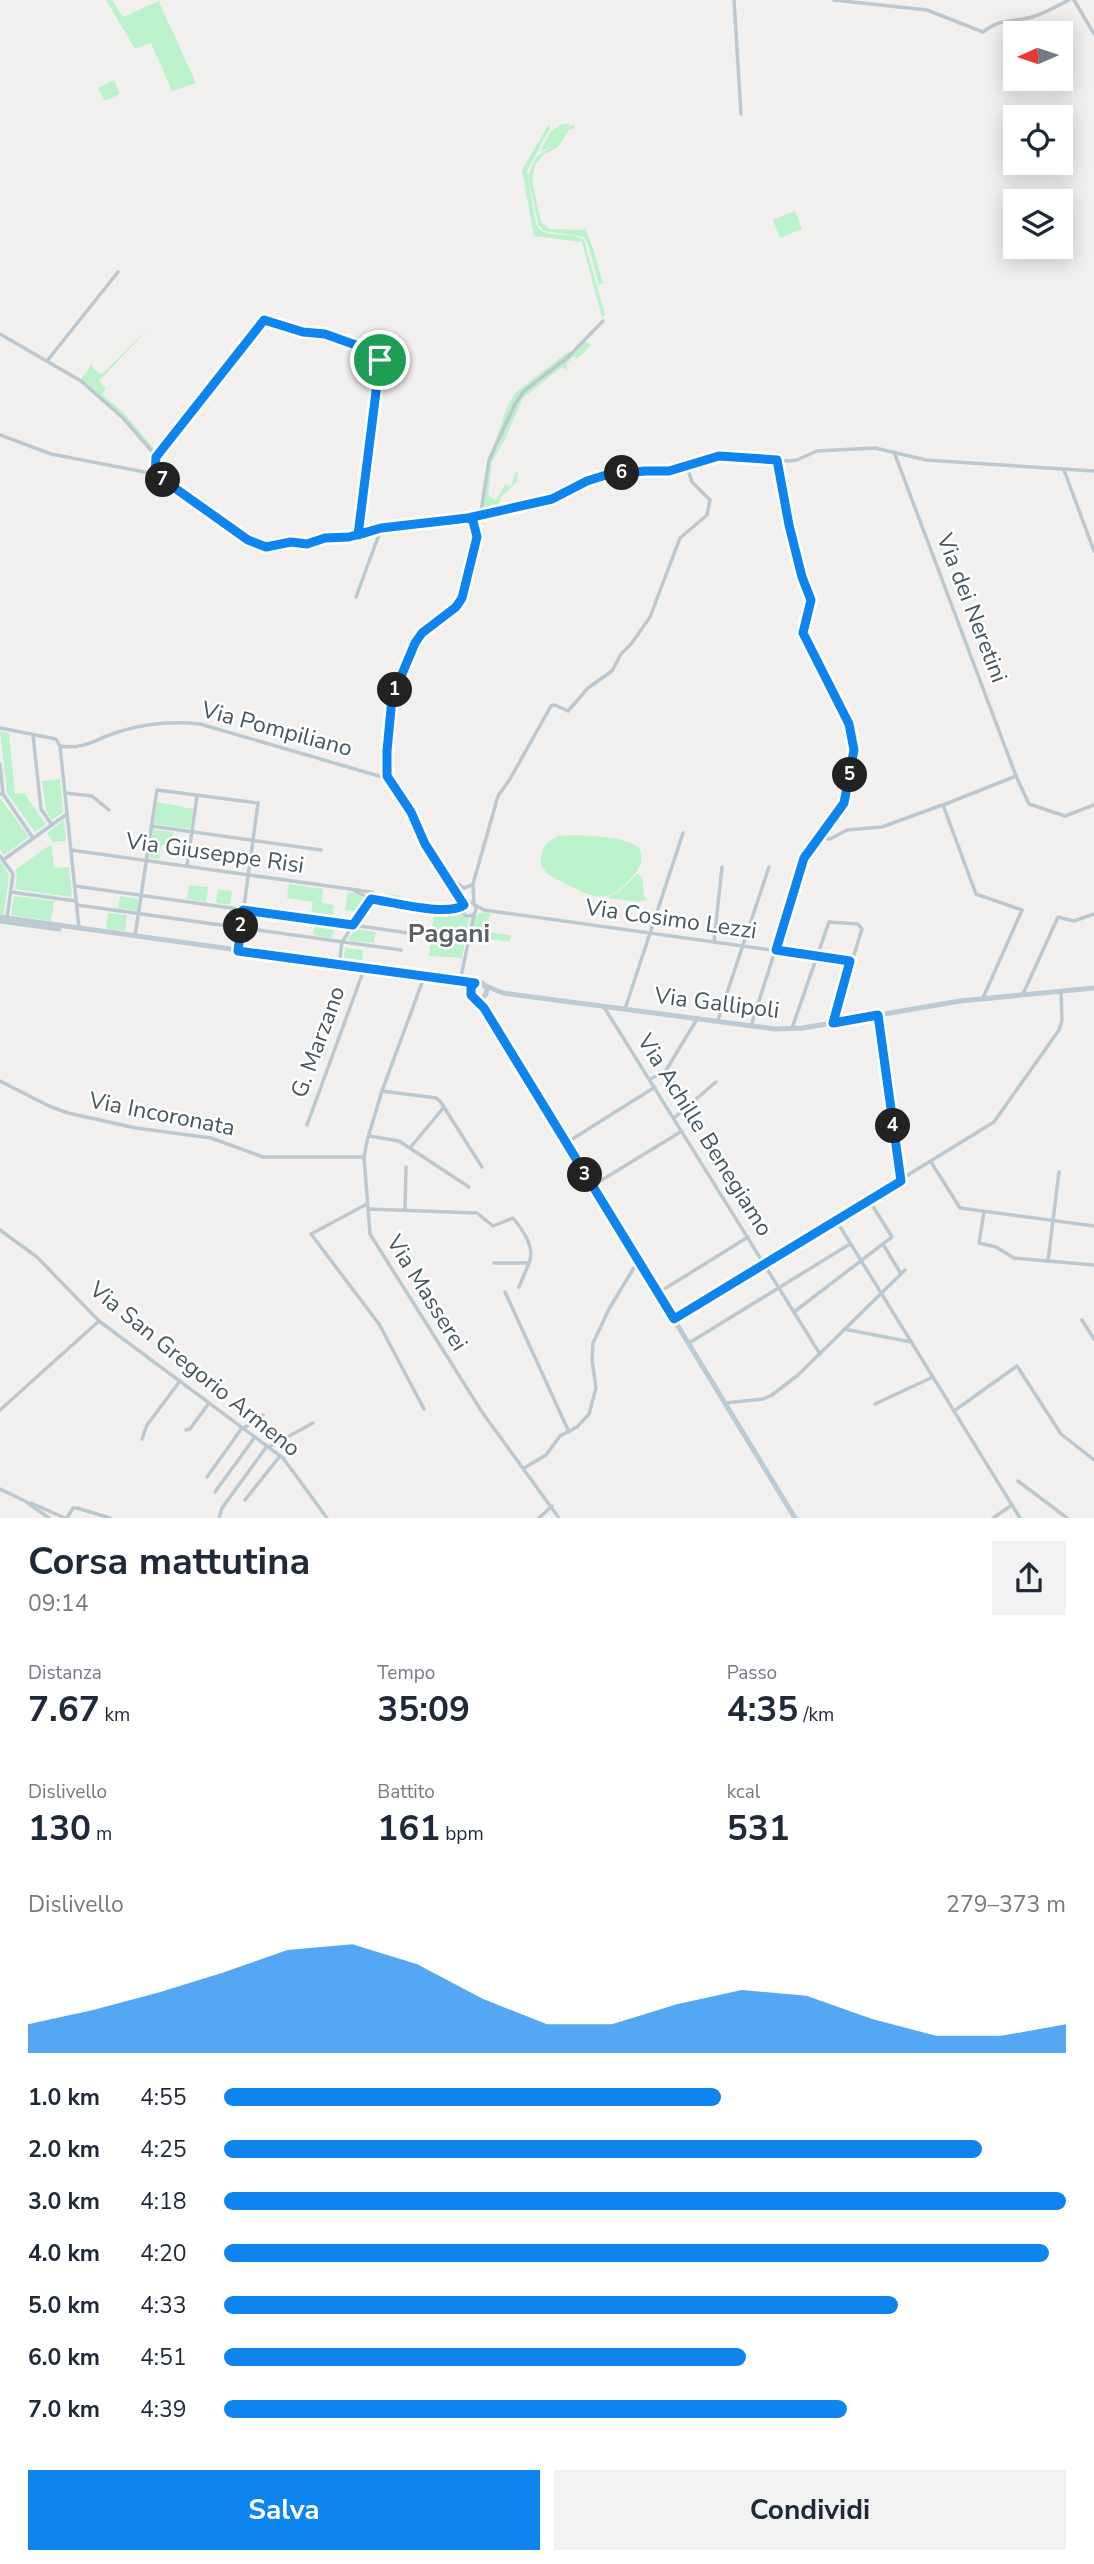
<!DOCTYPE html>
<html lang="it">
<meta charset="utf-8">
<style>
body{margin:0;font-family:"Nunito Sans",sans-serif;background:#f2f2f3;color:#1f2937;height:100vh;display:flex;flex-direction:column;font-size:26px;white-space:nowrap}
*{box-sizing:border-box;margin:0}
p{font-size:23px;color:#747a83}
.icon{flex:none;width:38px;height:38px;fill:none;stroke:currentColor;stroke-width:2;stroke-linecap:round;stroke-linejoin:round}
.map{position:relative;height:1518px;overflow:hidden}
.drawer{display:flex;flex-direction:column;background:#fff;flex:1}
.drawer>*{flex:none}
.needle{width:46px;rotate:267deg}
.controls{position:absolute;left:1003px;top:21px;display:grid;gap:14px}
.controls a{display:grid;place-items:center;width:70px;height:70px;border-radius:0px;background:#fff;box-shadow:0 4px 18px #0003;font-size:35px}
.pin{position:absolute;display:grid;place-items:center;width:60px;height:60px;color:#fff;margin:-30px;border:4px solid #fff;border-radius:50%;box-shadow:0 2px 7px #0007}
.km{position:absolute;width:35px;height:35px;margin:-18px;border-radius:50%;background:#222;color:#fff;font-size:19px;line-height:35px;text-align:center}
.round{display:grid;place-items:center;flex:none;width:74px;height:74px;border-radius:0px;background:#f2f2f3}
.overview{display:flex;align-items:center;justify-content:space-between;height:119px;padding:0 28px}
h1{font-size:38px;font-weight:700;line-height:52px}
.stats{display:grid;grid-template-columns:repeat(3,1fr);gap:10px;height:119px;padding:7px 28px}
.stats div{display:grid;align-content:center}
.stats b{font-size:35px;font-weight:700}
.stats small{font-size:19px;font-weight:400}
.stats p{font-size:19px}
.chart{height:196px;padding:14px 28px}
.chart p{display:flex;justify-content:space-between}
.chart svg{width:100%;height:126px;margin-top:7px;fill:#0d84ee;opacity:.7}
.action{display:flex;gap:14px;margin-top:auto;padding:14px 28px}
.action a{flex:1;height:80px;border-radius:0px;background:#0d84ee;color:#fff;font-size:28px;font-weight:700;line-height:80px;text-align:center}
.action a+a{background:#f2f2f3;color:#1f2937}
ul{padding:0 28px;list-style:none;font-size:23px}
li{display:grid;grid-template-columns:112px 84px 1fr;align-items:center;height:52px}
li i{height:18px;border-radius:9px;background:#0d84ee}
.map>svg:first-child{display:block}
</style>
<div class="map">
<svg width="1094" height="1518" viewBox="0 0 1094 1518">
<rect width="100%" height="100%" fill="#f2efef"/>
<g fill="#bbf2cb">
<polygon points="106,0 112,0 123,17 161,0 159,2 196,83 172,91 151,43 135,49"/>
<polygon points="114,80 120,94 105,101 98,88"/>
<path d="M549 124 550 128 527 171 536 224C544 241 570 230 584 240L605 314 602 318 582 242 534 236 522 170Z"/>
<polygon points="562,124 571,124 566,128 574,125 575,128 569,130 557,148 544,154 535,165 532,180 541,222 550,229 581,230 585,228 593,248 603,283 599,285 588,244 584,237 544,231 538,224 528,175 537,156 554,145 540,152 550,132"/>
<polygon points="795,211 802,229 780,238 773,220"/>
<polygon points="150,327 99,381 106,389 102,394 123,412 155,450 195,400 195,405 157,454 123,416 81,379 92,364 93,368 100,374 103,373"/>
<polygon points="585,341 591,345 577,359 574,356 567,363 567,370 562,367 523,398 505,439 492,462 488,495 496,500 505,484 511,487 515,472 518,473 517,482 501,497 497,509 482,513 490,460 516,405 524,392"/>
<polygon points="569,351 570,353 565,359 522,392 486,468 507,407 516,392"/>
<polygon points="0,731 9,733 15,794 24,793 46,824 35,832 7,793"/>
<polygon points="60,779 63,812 52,820 46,811 42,781"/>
<polygon points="0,798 29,837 4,855 0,849"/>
<polygon points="157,802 193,809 190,829 154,824"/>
<polygon points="64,820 66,841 53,842 47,833"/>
<polygon points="153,829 173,832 171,846 161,845 159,859 149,858"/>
<path d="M558 836C578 835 624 835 639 848 644 860 641 867 632 877 626 884 617 894 607 896 592 899 579 890 566 884 552 877 534 870 543 850 546 842 551 839 558 836Z"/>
<polygon points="50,845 52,846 54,868 69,867 72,897 15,889 17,874 15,870"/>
<polygon points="0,861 9,875 4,914 0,914"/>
<polygon points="637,874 642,877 644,895 647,900 639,902 607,898 620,891"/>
<polygon points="289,884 323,889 322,903 334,905 332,920 311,916 313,902 287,898"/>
<polygon points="189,885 208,887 206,902 187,899"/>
<polygon points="218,889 232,891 230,905 216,903"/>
<polygon points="348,892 355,893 366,900 358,912 345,910"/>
<polygon points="380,894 397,895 415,903 439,904 440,906 436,907 375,897"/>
<polygon points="14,896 54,901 51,921 11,915"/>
<polygon points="120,896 138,899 137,911 118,908"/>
<polygon points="443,911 461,913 469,919 462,958 429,956 434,912"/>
<polygon points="484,912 490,913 487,932 511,935 510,942 470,936 475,915"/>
<polygon points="108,913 127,915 125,931 106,929"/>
<polygon points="315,923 334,926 332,938 313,935"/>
<polygon points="355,929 376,932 373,943 347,940"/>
<polygon points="345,948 363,950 362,960 344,958"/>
</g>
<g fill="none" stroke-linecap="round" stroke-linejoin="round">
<g stroke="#bcc8cf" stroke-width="3.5">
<polyline points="734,0 741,114"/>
<path d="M834 0 927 10 983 32C1000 18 1011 23 1032 17 1045 13 1057 6 1069 0"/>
<polyline points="1074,0 1094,34"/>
<polyline points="0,334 81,381 123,418 157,457 155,474"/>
<polyline points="47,361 118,272"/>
<polyline points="0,435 51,454 155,474 248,540 263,547 291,542 307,544 325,538 349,537 378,529 468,518 552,499 597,478 645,471 669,471 719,456 789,461 797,460 817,451 875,448 926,460 1094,471"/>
<polyline points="894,452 1016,776"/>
<polyline points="157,457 264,320 303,332 325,334 378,353 380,360 358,534"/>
<polyline points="1064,470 1094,551"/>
<polyline points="468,518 475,523 476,531"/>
<polyline points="356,597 381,529"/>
<path d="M0 728 56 739 60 746C85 750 95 739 118 732 146 723 171 721 200 724L379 776H388"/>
<polyline points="33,735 41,809 52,825"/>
<polyline points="60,746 79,928"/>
<polyline points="0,764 3,794"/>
<polyline points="65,793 92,796 109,810"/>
<polyline points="0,794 3,794 33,838"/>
<polyline points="151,826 321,850"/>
<polyline points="819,838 830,839 847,830 882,827 942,805"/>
<polyline points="71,850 371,892 373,893 370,900 342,942 339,965"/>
<polyline points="0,856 13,874 7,918"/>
<polyline points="3,860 67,814"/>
<polyline points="187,866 197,796"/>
<polyline points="449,878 464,888 472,885"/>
<polyline points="75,886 430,936"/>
<polyline points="355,891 371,899 464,913"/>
<polyline points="11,892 76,901"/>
<circle cx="469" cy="909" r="7"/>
<polyline points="474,904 473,884 498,796 510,779 551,706 555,705 568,711 588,688 612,671 621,654 631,644 650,617 680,538 707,515 710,500 692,482 686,464"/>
<polyline points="77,905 401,950"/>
<polyline points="464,905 425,844 411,812 388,776 387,751 392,698 419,636 456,607 462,598 475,550 489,460 515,404 524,391 567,358 603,321"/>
<polyline points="475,905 484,910 850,961"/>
<polyline points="135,936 157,790 258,803 238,951"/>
<polyline points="714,942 722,867"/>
<polyline points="423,980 382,1091 367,1141 364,1157 370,1234 482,1412 559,1518"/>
<polyline points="460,982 474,914"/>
<polyline points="1023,994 1058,917 1074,921 1094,914"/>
<polyline points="983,998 1022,910 976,894 943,805 1016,776 1029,804 1065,816 1094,805"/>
<polyline points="604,1007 820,1354"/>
<polyline points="625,1009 683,833"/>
<polyline points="878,1015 901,1181"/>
<polyline points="718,1020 769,867"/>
<polyline points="751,1026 805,857 844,803 853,758 854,742 849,724 803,633 811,600 802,577 789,525 777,460"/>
<polyline points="792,1028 829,922 858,924 862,929 833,1023"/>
<polyline points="650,1079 665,1072 697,1019"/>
<polyline points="0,1081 49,1106 68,1113 136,1128 211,1138 263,1157 364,1157"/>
<polyline points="382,1091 436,1098 440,1101 482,1167"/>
<polyline points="674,1118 716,1082"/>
<polyline points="307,1125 363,972"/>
<polyline points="369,1136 399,1141 469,1187"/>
<polyline points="566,1143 655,1087"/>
<polyline points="410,1148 444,1107"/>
<polyline points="931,1162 960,1208 1094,1226"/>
<polyline points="592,1186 682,1131"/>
<polyline points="367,1204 311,1234 379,1324 424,1409"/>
<path d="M368 1209 477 1213 493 1226 513 1218C523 1230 536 1248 529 1263H494"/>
<polyline points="405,1210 406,1167"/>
<polyline points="984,1212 979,1243 996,1247 1014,1258 1094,1265"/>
<polyline points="836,1220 1020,1518"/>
<polyline points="0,1230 37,1257 99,1321 283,1458 327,1518"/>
<polyline points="883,1244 901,1274"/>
<polyline points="1048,1261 1059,1172"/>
<polyline points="519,1287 529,1263"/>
<polyline points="505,1292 569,1432"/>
<polyline points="658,1293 748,1237"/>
<polyline points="794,1312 892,1237 869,1200"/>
<polyline points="674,1319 994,1122 1059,1030 1062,1020 1061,991"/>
<polyline points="1082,1320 1094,1339"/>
<polyline points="844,1329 911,1342"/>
<polyline points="689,1343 850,1244"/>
<polyline points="725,1403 763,1399 772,1395 798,1375 905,1270"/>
<polyline points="875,1404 933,1377"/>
<polyline points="0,1410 99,1321"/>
<polyline points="954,1411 1017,1366 1061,1434 1094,1460"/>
<polyline points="244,1428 263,1415"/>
<polyline points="186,1430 190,1429 209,1403"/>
<polyline points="142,1439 147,1425 180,1381"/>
<polyline points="269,1447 313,1423"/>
<polyline points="524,1468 546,1455 560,1436 577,1427 589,1414 596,1388 592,1360 593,1343 609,1309 638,1261"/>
<polyline points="207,1477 242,1428"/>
<polyline points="1018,1481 1067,1518"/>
<polyline points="0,1489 25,1501 49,1518"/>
<polyline points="215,1492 255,1437"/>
<polyline points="245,1500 280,1456"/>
<polyline points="31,1503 65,1518"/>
<polyline points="67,1518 73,1508 77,1508 110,1518"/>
<polyline points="219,1518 222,1508 267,1446"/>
<polyline points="539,1518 552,1506"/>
<polyline points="993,1518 1012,1505"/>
</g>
<g stroke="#bccad4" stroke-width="5">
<polyline points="0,917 475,983"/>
<polyline points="0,921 59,929"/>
<polyline points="486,986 503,993 775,1029 803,1028 960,1001 1094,988"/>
<polyline points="475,998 482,999 486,994 487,988 482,983 477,982 472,986 471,995 484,1008 795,1518"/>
</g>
</g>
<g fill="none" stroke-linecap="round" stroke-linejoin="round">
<defs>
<path id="route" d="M380 360 358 535 381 528 468 518 473 521 477 537 462 598 456 607 422 633 415 643 392 698 387 751V776L411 812 425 844 464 905C447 917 392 902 371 899L353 925 243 910 238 951 475 983 471 987V995L484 1008 674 1319 901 1181 878 1015 833 1023 850 961 776 950 804 858 844 803 854 750 849 724 803 633 811 600 802 577 789 525 777 460 719 456 669 471H645L606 475 587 481 552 499 468 518 381 528 349 537 325 538 307 544 291 542 266 547 248 540 155 474 156 457 264 320 303 332 325 334 378 353 380 360"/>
</defs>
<use href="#route" stroke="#fff" stroke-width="14"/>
<use href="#route" stroke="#0d84ee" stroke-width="9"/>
</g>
<g text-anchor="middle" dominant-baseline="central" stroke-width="5" stroke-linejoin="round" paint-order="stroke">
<g font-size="23" fill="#46555e" stroke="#fff">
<text transform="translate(972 608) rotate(69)">Via dei Neretini</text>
<text transform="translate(277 729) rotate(15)">Via Pompiliano</text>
<text transform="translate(215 853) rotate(8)">Via Giuseppe Risi</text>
<text transform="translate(671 919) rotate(8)">Via Cosimo Lezzi</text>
<text transform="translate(717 1003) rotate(7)">Via Gallipoli</text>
<text transform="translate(318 1042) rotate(-70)">G. Marzano</text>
<text transform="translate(162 1114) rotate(11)">Via Incoronata</text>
<text transform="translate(705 1135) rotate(58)">Via Achille Benegiamo</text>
<text transform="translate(427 1293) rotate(58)">Via Masserei</text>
<text transform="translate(195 1369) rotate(39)">Via San Gregorio Armeno</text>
</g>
<g font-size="26" font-weight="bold" fill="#5b6065" stroke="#fff">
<text x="449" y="933">Pagani</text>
</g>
</g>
</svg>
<div class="controls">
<a><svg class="needle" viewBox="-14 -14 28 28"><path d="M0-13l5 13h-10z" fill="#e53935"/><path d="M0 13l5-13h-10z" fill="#747a83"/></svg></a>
<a><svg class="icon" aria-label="locate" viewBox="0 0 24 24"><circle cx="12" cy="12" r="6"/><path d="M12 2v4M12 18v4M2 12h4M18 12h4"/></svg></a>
<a><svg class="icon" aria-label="layers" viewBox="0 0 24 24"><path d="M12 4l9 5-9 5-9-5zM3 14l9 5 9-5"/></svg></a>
</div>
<div class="pin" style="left:380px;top:360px;background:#1e9e55"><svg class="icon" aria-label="arrive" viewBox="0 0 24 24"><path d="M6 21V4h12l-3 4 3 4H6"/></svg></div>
<b class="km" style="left:395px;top:690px">1</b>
<b class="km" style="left:241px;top:926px">2</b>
<b class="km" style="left:585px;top:1175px">3</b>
<b class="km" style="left:893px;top:1126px">4</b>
<b class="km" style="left:850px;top:775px">5</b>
<b class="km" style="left:622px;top:473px">6</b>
<b class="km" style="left:163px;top:480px">7</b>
</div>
<section class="drawer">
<div class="overview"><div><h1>Corsa mattutina</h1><p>09:14</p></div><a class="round"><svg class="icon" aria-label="share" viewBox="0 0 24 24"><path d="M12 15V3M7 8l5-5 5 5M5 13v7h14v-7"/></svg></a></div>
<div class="stats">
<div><p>Distanza</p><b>7.67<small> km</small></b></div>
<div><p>Tempo</p><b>35:09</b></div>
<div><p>Passo</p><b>4:35<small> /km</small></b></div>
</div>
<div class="stats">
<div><p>Dislivello</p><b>130<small> m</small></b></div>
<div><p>Battito</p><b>161<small> bpm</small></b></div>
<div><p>kcal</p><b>531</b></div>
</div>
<div class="chart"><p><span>Dislivello</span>279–373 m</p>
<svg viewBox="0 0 160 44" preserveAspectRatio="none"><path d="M0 44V34L10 29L20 23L30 16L40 8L50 6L60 13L70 25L80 34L90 34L100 27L110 22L120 24L130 32L140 38L150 38L160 34V44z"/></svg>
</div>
<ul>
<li><b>1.0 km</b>4:55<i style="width:59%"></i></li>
<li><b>2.0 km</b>4:25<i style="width:90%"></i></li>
<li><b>3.0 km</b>4:18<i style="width:100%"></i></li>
<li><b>4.0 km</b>4:20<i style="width:98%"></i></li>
<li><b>5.0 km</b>4:33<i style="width:80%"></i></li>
<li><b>6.0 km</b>4:51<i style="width:62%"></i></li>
<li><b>7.0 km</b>4:39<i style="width:74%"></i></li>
</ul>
<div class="action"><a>Salva</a><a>Condividi</a></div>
</section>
